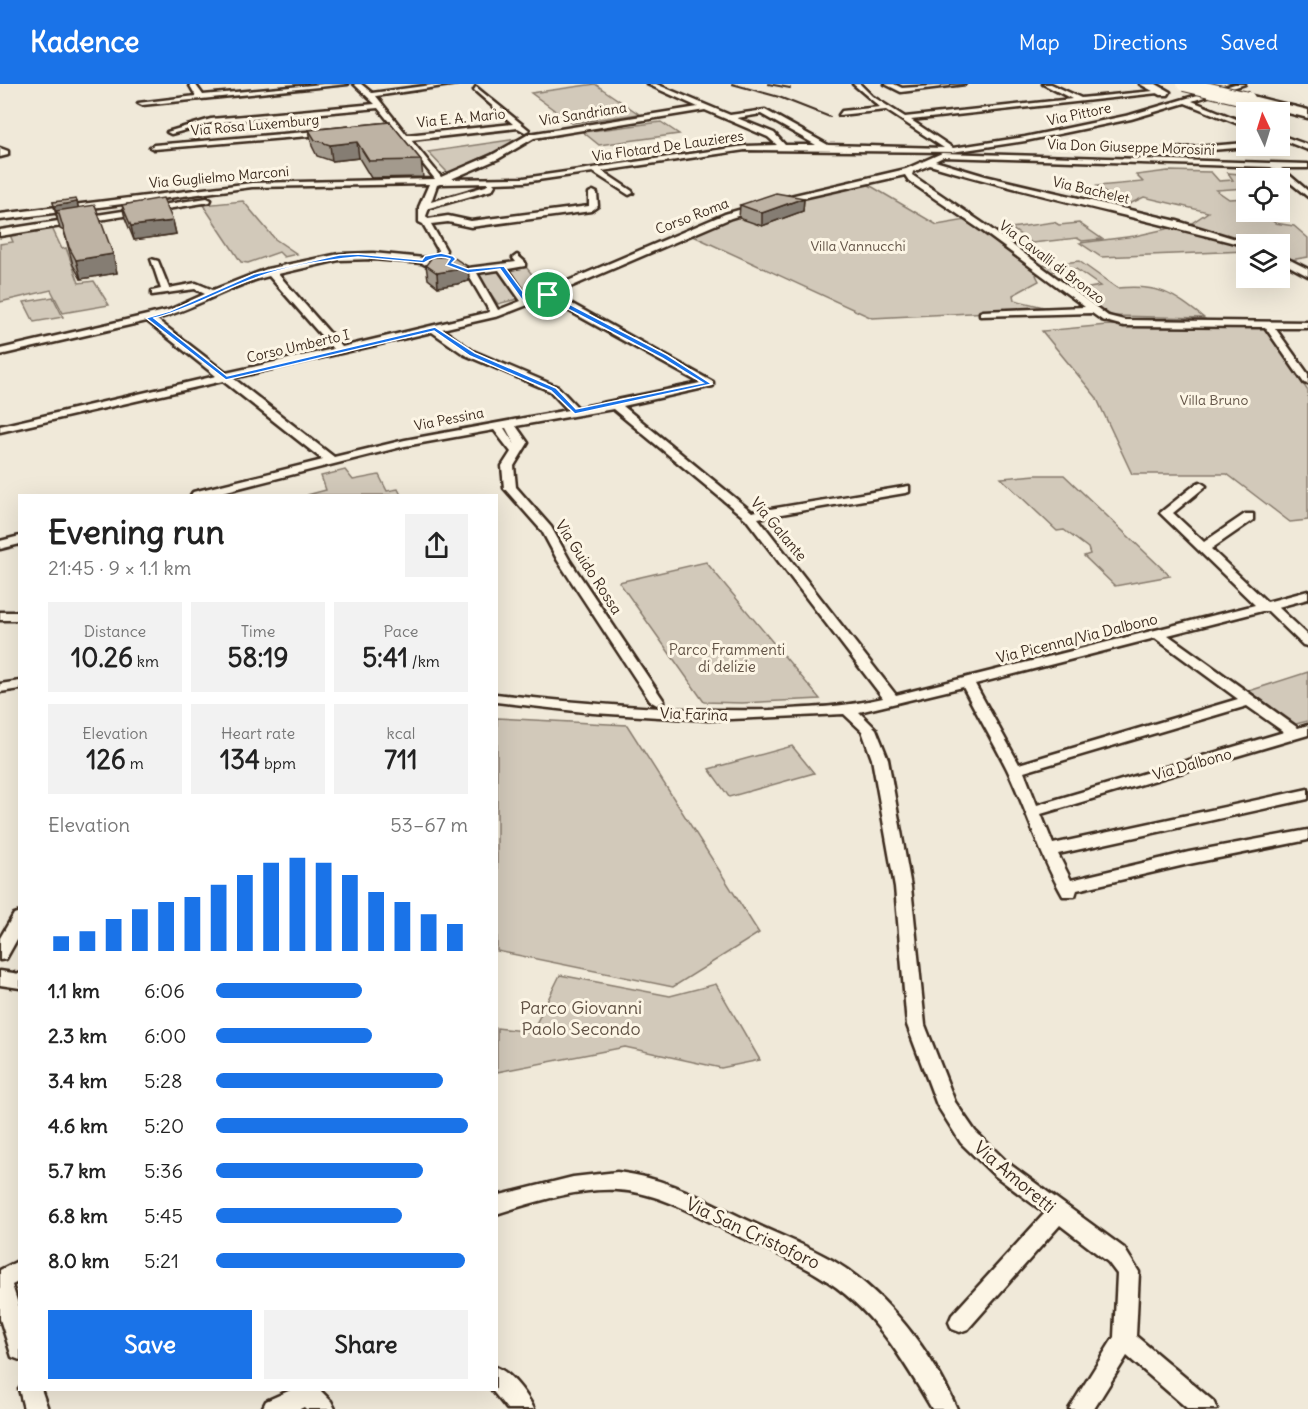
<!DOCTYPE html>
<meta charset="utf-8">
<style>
body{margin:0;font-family:Delius,sans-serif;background:#f2f2f2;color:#222;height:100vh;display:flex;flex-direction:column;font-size:22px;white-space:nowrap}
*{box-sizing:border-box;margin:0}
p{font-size:20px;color:#767676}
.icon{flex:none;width:33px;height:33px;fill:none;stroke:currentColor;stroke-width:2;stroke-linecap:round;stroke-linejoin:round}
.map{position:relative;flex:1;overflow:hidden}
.panel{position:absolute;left:18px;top:410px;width:480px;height:897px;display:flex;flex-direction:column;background:#fff;border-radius:0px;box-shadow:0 6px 24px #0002}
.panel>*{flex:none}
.needle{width:39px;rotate:356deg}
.controls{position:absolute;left:1236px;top:18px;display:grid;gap:12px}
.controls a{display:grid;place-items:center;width:54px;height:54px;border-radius:0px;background:#fff;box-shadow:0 6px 24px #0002;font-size:30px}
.pin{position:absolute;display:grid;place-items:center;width:51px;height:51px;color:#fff;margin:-26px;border:3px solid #fff;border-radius:50%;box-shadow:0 2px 6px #0007}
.round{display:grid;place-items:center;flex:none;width:63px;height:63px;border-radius:0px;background:#f2f2f2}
.overview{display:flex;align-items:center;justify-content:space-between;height:102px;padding:0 30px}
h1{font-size:33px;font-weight:800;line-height:45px}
.figures{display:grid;grid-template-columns:repeat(3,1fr);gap:9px;height:102px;padding:6px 30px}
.figures div{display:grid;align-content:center;border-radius:0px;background:#f2f2f2;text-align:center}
.figures b{font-size:26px;font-weight:800}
.figures small{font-size:16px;font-weight:400}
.figures p{font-size:16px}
.chart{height:168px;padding:12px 30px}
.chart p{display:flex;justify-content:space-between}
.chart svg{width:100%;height:108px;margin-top:6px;stroke:#1a73e8;stroke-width:6}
.action{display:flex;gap:12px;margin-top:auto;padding:12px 30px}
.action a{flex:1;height:69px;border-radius:0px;background:#1a73e8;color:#fff;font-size:24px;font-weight:800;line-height:69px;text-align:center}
.action a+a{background:#f2f2f2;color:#222}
ul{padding:0 30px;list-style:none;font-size:20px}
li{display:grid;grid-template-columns:96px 72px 1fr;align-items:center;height:45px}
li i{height:15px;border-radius:8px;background:#1a73e8}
header{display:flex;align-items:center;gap:36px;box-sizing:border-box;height:84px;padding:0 30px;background:#1a73e8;color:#fff}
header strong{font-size:28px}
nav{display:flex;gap:33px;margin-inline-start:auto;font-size:21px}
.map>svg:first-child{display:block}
</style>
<header>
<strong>Kadence</strong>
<nav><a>Map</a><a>Directions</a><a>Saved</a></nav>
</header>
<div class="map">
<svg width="1308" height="1325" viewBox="0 0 1308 1325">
<rect width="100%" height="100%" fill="#f0e9d9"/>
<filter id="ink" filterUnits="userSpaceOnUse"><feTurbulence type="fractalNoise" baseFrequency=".0167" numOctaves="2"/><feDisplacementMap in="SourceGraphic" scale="12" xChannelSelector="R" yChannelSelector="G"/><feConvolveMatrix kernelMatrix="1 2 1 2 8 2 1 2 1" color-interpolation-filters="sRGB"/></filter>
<g filter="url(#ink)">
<g fill="#d2c9ba" stroke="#867a6c" stroke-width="1.5">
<polygon points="595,0 639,30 572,39 531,9"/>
<polygon points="661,38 679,50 599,61 583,48"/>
<polygon points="524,54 448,89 428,68"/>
<polygon points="1168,87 1211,88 1219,97 1233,96 1228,89 1250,91 1251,94 1246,94 1246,104 1216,106 1229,115 1246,114 1246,128 1280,127 1283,130 1268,132 1275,139 1294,142 1308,154 1308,173 1290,176 1280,171 1280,160 1257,160 1189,141 1208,128 1144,113 1123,123 1097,102 1143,98 1136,91"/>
<polygon points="864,98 937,141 966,136 1041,189 1036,191 1039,197 1013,211 1014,216 1052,225 872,234 689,150 773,120"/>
<polygon points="243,117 275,155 297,170 284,173 279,168 248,179 241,178 203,121"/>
<polygon points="1054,138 1059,141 1079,139 1102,155 1082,157 1077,154 1032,159 1011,144"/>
<polygon points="1179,142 1246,164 1246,167 1101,173 1080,159 1135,152"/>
<polygon points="52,144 62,165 66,164 79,199 94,197 109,221 63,229 51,206 0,218 0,160 13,158 10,151"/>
<path d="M1079 177 1117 204C1159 200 1172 209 1204 234L1112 232 1073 207 1100 202 1076 185 1048 188 1039 182Z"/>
<polygon points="526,183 545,206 528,211 508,185"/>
<polygon points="499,186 518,213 517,215 498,220 476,189"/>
<polygon points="53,213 63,233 34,238 24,218"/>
<polygon points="1107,241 1265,244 1308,307 1308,436 1290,438 1227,390 1132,390 1096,313 1042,247"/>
<polygon points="345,386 353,396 379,391 387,407 398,405 401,411 307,411 326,406 321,392"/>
<polygon points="1036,391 1064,391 1170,492 1115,502 1084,472 1090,470 1088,464 1064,446 1057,447 1001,394"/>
<polygon points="706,478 820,615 742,619 704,618 619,498"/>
<polygon points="1308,588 1308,637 1296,640 1249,607"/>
<polygon points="497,634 627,641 759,849 673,903 497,867"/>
<polygon points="792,662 814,689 729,713 709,685"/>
<polygon points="560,891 670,912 716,900 760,976 721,984 625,963 497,988 497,944 532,948"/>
</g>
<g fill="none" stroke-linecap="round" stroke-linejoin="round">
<defs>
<g id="street">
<polygon points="189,0 195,0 203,11 323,0 348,0 142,21 138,19 196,12"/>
<path d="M354 0H361L372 9 439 0H457L376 12 407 51 513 40 474 6 476 3 529 46 525 48 518 44 411 56 441 93 492 71 529 50 698 23 647 0H656L730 31 765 26 828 61 944 64 886 26 839 31 842 27 880 23 853 0H860L872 12 905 33 1072 15 1043 0H1051L1081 14 1164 6 1167 8 911 36 953 64 1025 53 1130 31 1235 0H1245L1192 17 1246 39V43L1185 19 1131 35 1025 57 952 68 745 66 602 87 632 107 633 109 629 111 593 88 524 98 493 99 495 101 492 106 429 124 426 132 428 135 448 132 471 137 589 122V109L593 107 597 109 598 122 591 127 471 143 448 138 431 140 446 166 444 173 441 174 437 171 438 166 423 140 419 138V123L429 100 252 103 0 136V130L252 99 435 95 378 24 211 39 171 50 167 48 211 35 375 20ZM705 26 768 53 777 61 745 62 524 94 451 95 498 75 534 54ZM761 30 816 61H785L774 49 737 34ZM489 99 486 102 431 118 437 101 440 100Z"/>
<polygon points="885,0 894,0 902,4 965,0 901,8"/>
<polygon points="329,46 332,50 154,65 150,63 154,61"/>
<polygon points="1280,51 1308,61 1308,66 1280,55"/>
<polygon points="1246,59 1249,63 1160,70 1156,68 1160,66"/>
<polygon points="0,64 8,67 8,71 0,73"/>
<path d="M942 69 1308 80V84H1281L1308 107V113L1271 83 943 73 935 77 985 92 1177 137 1252 160 1246 162C1141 134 1034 112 930 81L913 88 912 91 987 142 1108 232 1124 236 1308 238V244H1275L1308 290V300L1304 299 1265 243 1124 242 1102 236 1092 229 980 232V228L983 227 1085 223 981 146 909 97 905 91 776 120 731 134 554 210 713 298V302L623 322 752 428 909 402V408L905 409 758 434 896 611 1255 521 1160 429 1196 400 1200 398 1206 402 1173 429 1204 458 1245 430H1253V436L1211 465 1267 518 1308 507V515L1278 523 1308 551V562L1303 561 1268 527H1262L1168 551 1298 644 1308 641V651L1041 730 1053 760 1308 705V715L1058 770 1071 796 1189 768 1308 746V756L1189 780 1077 806 1075 812H1063C1040 772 1027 727 1007 685 993 657 977 630 963 603L859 628 876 645 888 675 911 803 925 941 955 1018 975 1047 1008 1079 1124 1164 1139 1188 1136 1252 1213 1317 1217 1325H1188L1127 1272 1094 1325H1069L1114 1253 1117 1190 1108 1178 1060 1141 968 1245 960 1248 952 1245 949 1238 952 1231 1045 1129 994 1091 961 1059 937 1021 907 941 895 803 872 675 862 647 844 630 708 636 593 629 496 618V610C588 620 678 628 770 626 808 624 845 623 883 614L746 435 613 325 516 342 528 359 514 382 516 403 551 443 570 477 664 617 657 621 650 617 558 477 542 447 504 404 502 382 511 368 494 346 405 362 211 411H191L193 408 323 376 223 297 0 348V342L216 292 147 237 0 271V265L169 226 205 210 195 205 152 211V207L161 205 151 175 158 177 169 204 196 199 213 206 267 185 339 170 373 169 424 174 435 179H457L468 184 516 178 513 174 517 171 525 178V182L508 185 528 214 725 130 773 116 906 85ZM373 175 422 179 433 185H455L469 192 490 228 342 263 278 190 339 176ZM499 186 521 217 498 226 477 189ZM269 192 333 265 226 289 156 235C196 225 230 201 269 192ZM546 214 700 299 578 324 558 303 473 267 442 245 499 232ZM432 248 465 271 550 307 568 326 405 356 334 373 233 294ZM504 344H506L515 361ZM1155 554 1238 615 1019 680 975 600ZM1247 622 1284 648 1037 721 1024 688Z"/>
<polygon points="207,114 211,116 210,118 0,152 0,146"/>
<polygon points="1280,171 1308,185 1308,192 1280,177"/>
<polygon points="20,452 20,460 0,465 0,457"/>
<rect x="0" y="528" width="20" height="8"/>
<polygon points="20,597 20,605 0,608 0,600"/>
<polygon points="20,828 20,850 6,875 0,876 0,854 14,830"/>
<polygon points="0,887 20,890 20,904 0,901"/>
<path d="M617 1088C664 1093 703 1115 745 1135 774 1149 804 1160 832 1176 885 1207 933 1269 957 1325H932C901 1272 872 1223 818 1191 789 1173 758 1162 728 1147 693 1129 657 1108 617 1106 577 1104 535 1118 496 1130V1112L573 1093Z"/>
<polygon points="20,1176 20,1197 12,1201 20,1226 20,1276 12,1273 0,1235 0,1186"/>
<path d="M496 1283C511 1289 527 1310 534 1325H507L491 1305H496Z"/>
<polygon points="20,1303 20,1305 41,1305 48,1325 24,1325 19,1305"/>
<polygon points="293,1305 321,1305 321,1307 331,1317 335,1325 306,1325 304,1323 300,1325 262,1325 266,1317"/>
</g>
<g id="highway">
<polygon points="1140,0 1156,0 1170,8 1168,11 1160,11"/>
<polygon points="1248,11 1308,26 1308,34 1244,18 1244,12"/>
</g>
</defs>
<use href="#street" stroke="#3b2a1e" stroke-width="5"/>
<use href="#highway" stroke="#3b2a1e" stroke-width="5"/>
<use href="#street" fill="#fcf5e5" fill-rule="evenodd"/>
<use href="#highway" fill="#fcf5e5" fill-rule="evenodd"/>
<g stroke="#3b2a1e" stroke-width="2">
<polyline points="732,0 779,13 830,33"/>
<polyline points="768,0 790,4"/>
</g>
<defs>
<polyline id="highway-bridge" points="1184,0 1248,15"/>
</defs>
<use href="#highway-bridge" stroke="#3b2a1e" stroke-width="16" stroke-linecap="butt"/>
<use href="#highway-bridge" stroke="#fcf5e5" stroke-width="14"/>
</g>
<g fill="#a39a8d" stroke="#3b2a1e" stroke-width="1.5">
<polygon points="390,38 421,76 423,93 371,94 359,74 332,77 317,72 312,62 309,46"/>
<polygon points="804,114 803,127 762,142 739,134 740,121"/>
<polygon points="53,118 77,118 78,123 113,170 117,189 81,195 73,181 64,147 60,145"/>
<polygon points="122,121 173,137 176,150 134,156 125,134"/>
<polygon points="426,181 468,183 469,197 457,200 438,203 428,195"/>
</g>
<g fill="#857d73" stroke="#3b2a1e" stroke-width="1.5">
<polygon points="357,58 359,74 332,77 330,61"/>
<polygon points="804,114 803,127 762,142 762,129"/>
<polygon points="77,118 80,131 59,130 56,127 57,135 54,122"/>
<polygon points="173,137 176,150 134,156 131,142"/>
<polygon points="113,170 117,189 81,195 76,176"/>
<polygon points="468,183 469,197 457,200 438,203 437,189"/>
</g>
<g fill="#beb3a4" stroke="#3b2a1e" stroke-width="1.5">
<polygon points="390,38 421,76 369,77 357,58 330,61 315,56 309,46"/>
<polygon points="776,109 804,114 762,129 740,121"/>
<polygon points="163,114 173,137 131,142 122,121"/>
<polygon points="76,115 77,118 54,122 53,118"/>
<polygon points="95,121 113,170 76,176 69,163 59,130 56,127"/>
<polygon points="432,173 453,173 468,183 455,186 437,189 426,181"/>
</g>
</g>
<path fill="#1a73e8" stroke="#fff" stroke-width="1.5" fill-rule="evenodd" d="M441 169 453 172 456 175 452 179 468 185 504 182 529 216 550 210 667 271 712 300 575 330 551 307 470 272 434 247 226 296 146 234 170 227 254 190 339 171 358 170 422 176 425 172ZM358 173 424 179C432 174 440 171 450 175L446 181 468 189 500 185 525 220 547 214 662 274 703 299 576 325 556 304 475 269 435 243 227 292 154 234C191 225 222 205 258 193 288 182 326 176 358 173Z"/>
<g text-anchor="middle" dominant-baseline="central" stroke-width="6" stroke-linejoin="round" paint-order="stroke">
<g font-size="14" fill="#3b2a1e" stroke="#fcf5e5">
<text transform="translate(583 30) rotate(-9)">Via Sandriana</text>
<text transform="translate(1079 30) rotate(-12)">Via Pittore</text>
<text transform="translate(461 34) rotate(-6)">Via E. A. Mario</text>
<text transform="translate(255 41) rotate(-5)">Via Rosa Luxemburg</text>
<text transform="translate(668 62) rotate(-8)">Via Flotard De Lauzieres</text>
<text transform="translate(1131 63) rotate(2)">Via Don Giuseppe Morosini</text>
<text transform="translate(219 93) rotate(-5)">Via Guglielmo Marconi</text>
<text transform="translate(1091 106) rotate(13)">Via Bachelet</text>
<text transform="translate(692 132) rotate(-21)">Corso Roma</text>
<text transform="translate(1052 178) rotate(37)">Via Cavalli di Bronzo</text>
<text transform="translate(298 262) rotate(-13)">Corso Umberto I</text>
<text transform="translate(449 335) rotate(-11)">Via Pessina</text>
</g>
<g font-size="14" fill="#615245" stroke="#fcf5e5">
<text x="858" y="162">Villa Vannucchi</text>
<text x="1214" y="316">Villa Bruno</text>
</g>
<g font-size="15" fill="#3b2a1e" stroke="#fcf5e5">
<text transform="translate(779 445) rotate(50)">Via Galante</text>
<text transform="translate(589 483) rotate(57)">Via Guido Rossa</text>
<text transform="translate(1077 554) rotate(-14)">Via Picenna/Via Dalbono</text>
<text transform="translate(694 630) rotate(2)">Via Farina</text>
<text transform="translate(1192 680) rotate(-16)">Via Dalbono</text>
</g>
<g font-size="15" fill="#615245" stroke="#fcf5e5">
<text x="727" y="565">Parco Frammenti<tspan x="727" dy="17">di delizie</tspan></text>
</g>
<g font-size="18" fill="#615245" stroke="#fcf5e5">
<text x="581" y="923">Parco Giovanni<tspan x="581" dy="21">Paolo Secondo</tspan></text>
</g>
<g font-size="18" fill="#3b2a1e" stroke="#fcf5e5">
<text transform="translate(1015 1093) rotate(40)">Via Amoretti</text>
<text transform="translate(753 1149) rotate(25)">Via San Cristoforo</text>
</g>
</g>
</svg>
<div class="controls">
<a><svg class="needle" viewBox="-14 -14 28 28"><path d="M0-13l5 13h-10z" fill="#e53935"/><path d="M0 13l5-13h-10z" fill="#767676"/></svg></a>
<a><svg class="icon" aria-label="locate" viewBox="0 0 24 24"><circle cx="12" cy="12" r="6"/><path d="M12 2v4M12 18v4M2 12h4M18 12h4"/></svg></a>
<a><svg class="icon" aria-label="layers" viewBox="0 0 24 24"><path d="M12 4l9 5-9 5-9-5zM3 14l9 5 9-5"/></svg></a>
</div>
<div class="pin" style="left:548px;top:211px;background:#1e9e55"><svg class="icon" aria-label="arrive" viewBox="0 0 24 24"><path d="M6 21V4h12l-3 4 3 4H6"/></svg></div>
<section class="panel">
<div class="overview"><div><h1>Evening run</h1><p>21:45 · 9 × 1.1 km</p></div><a class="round"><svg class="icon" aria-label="share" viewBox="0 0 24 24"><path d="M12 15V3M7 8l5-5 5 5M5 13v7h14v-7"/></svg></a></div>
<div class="figures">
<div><p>Distance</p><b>10.26<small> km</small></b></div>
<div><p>Time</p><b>58:19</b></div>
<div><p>Pace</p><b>5:41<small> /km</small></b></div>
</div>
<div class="figures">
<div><p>Elevation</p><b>126<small> m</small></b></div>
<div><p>Heart rate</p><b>134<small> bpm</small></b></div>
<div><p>kcal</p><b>711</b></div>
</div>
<div class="chart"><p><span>Elevation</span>53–67 m</p>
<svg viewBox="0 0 160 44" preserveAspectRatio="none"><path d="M5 44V38M15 44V36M25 44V31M35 44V27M45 44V24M55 44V22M65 44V17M75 44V13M85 44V8M95 44V6M105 44V8M115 44V13M125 44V20M135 44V24M145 44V29M155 44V33"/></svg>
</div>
<ul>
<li><b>1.1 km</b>6:06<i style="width:58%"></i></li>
<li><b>2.3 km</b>6:00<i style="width:62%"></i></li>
<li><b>3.4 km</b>5:28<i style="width:90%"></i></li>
<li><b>4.6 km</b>5:20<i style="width:100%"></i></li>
<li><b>5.7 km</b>5:36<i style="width:82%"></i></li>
<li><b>6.8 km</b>5:45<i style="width:74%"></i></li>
<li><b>8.0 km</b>5:21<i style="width:99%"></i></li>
</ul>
<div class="action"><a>Save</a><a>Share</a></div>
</section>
</div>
